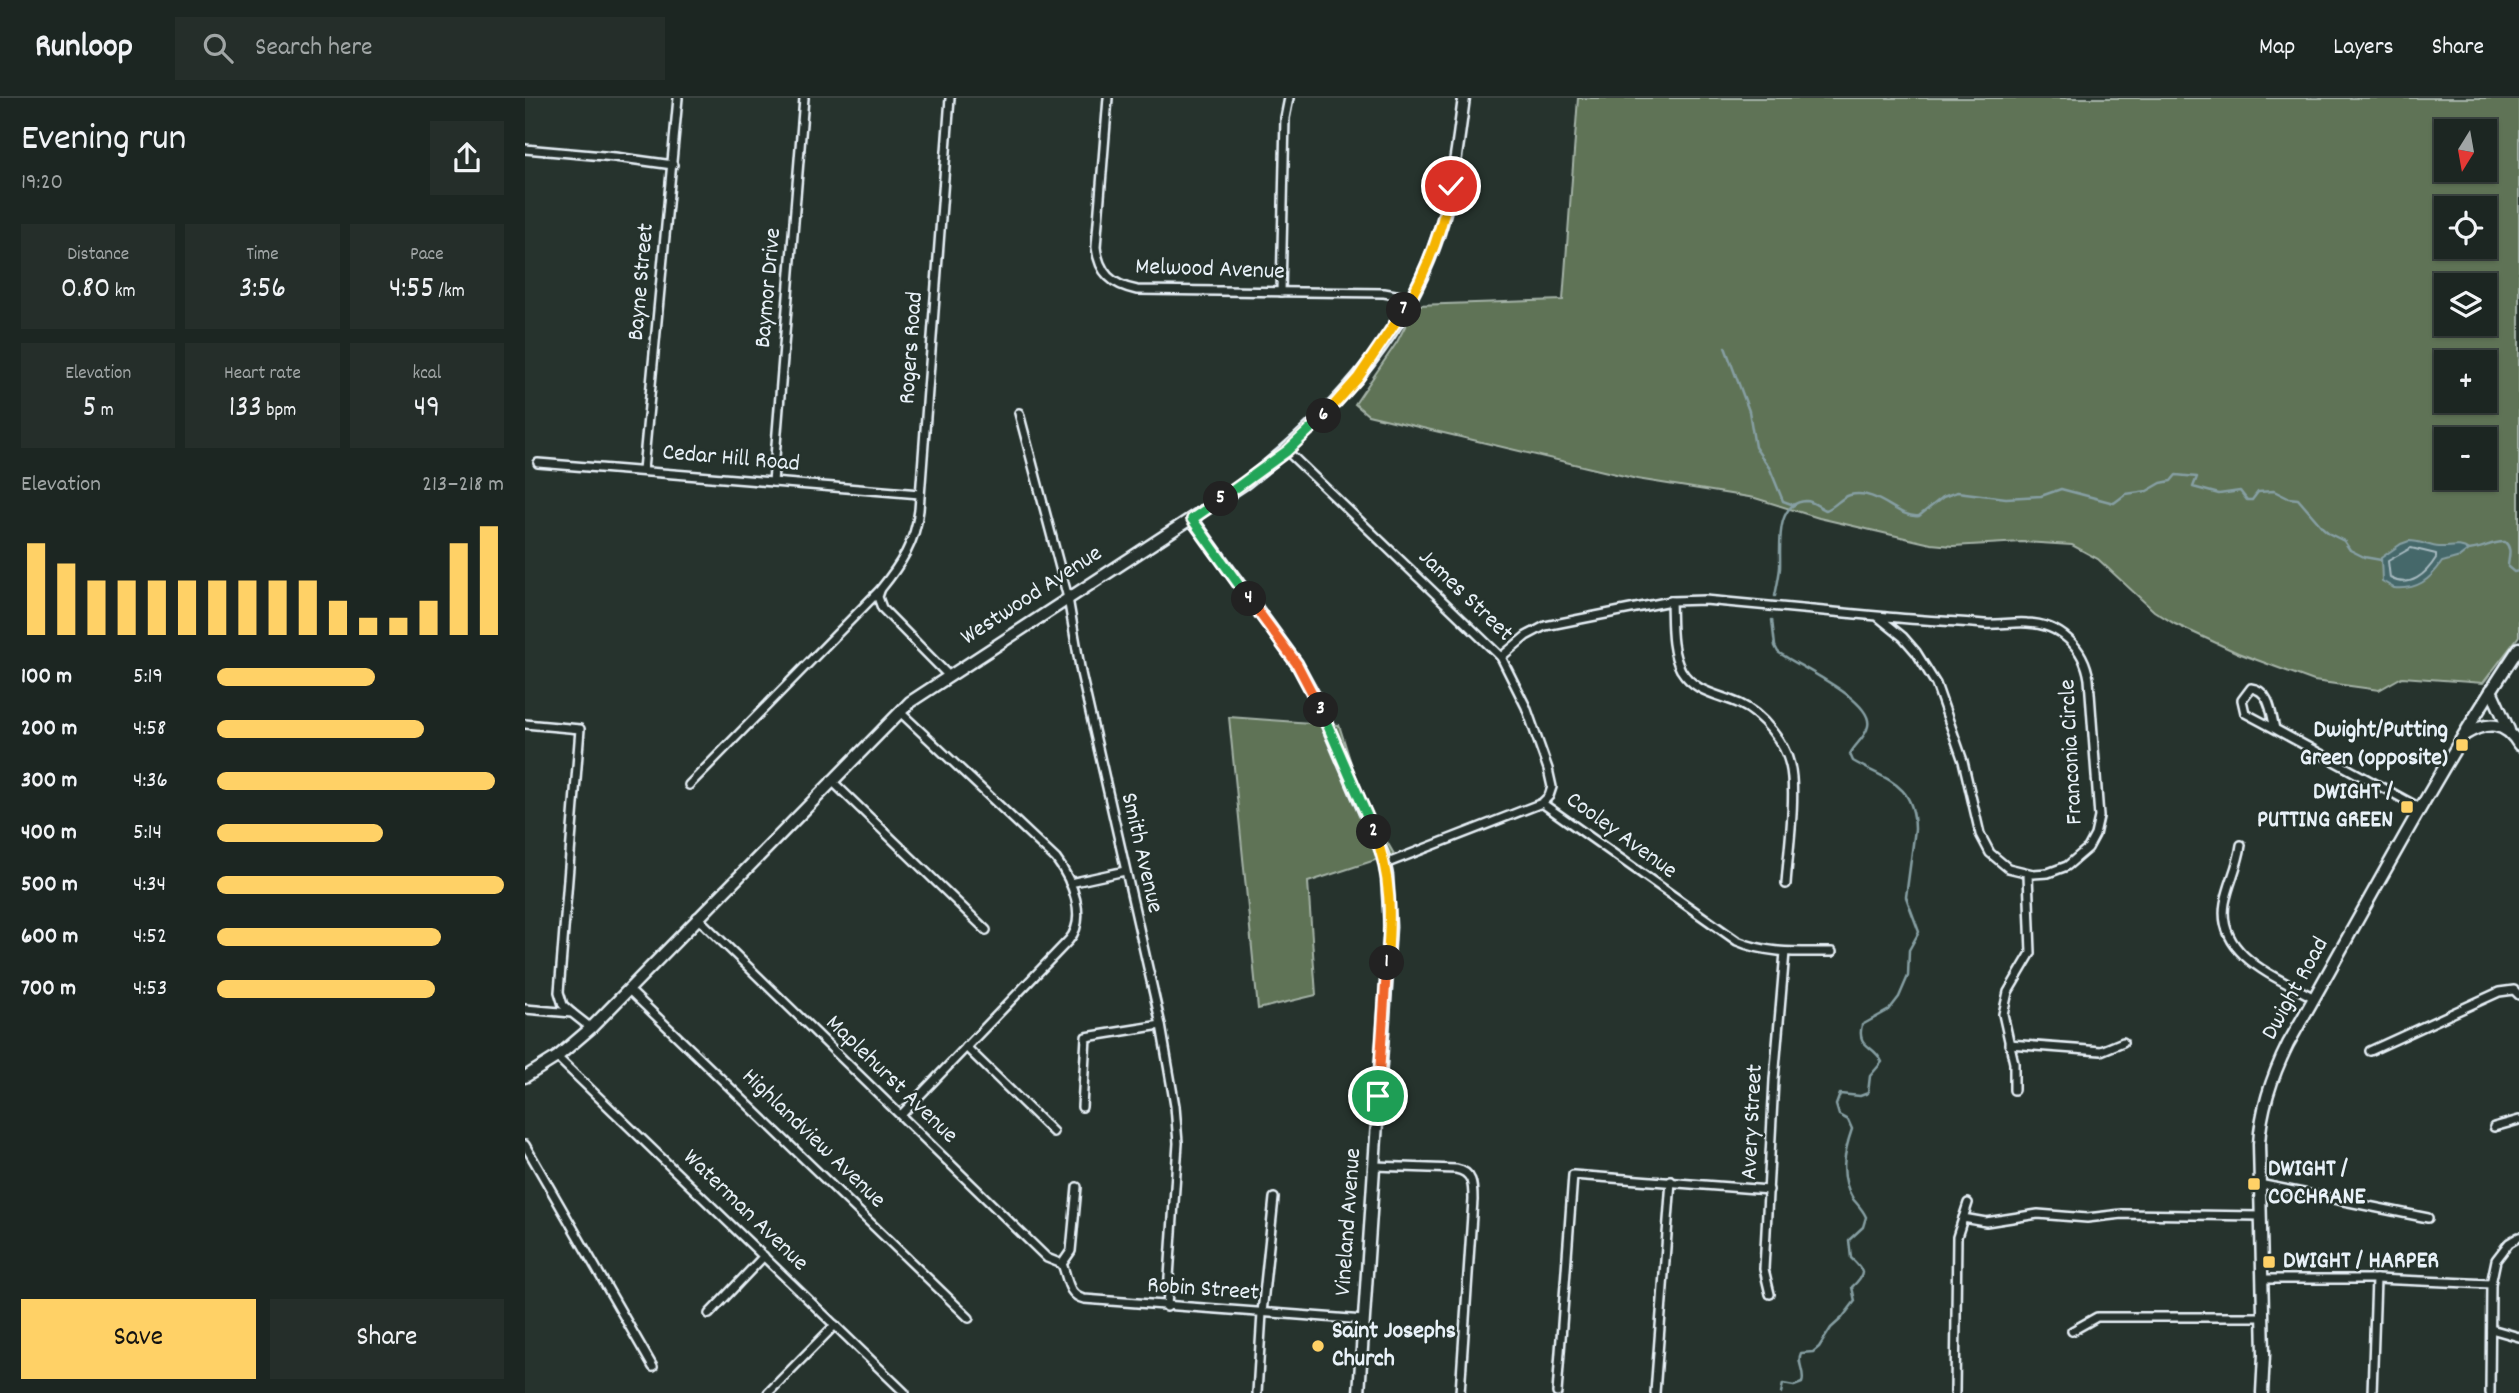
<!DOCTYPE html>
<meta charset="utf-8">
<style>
body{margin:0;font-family:Dekko,sans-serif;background:#252e2a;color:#f1f3f6;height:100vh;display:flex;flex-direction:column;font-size:26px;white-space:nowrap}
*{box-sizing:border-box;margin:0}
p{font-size:23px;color:#a0a5a5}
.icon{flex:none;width:38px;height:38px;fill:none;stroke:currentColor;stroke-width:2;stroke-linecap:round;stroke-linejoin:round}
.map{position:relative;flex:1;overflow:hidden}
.panel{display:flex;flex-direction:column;background:#1c2622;width:525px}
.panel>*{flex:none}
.needle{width:46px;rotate:191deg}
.fabs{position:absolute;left:1909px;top:21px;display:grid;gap:14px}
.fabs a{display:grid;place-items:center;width:63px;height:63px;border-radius:0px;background:#1c2622;box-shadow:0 2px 5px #0004,0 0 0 2px #3a4340;font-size:35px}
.pin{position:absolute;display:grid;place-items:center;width:60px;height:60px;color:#fff;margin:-30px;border:4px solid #fff;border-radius:50%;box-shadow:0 2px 7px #0007}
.km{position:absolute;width:35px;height:35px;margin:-18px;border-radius:50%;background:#222;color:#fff;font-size:19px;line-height:35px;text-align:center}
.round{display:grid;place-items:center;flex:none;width:74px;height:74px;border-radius:0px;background:#252e2a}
.overview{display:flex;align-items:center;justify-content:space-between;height:119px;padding:0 21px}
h1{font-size:38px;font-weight:600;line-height:52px}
.stats{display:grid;grid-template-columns:repeat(3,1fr);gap:10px;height:119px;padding:7px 21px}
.stats div{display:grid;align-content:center;border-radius:0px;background:#252e2a;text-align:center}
.stats b{font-size:30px;font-weight:600}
.stats small{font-size:19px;font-weight:400}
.stats p{font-size:19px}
.chart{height:196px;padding:14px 21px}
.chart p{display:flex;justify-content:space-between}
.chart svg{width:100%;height:126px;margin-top:7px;stroke:#ffd166;stroke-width:6}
.button{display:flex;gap:14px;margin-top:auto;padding:14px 21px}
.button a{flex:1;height:80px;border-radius:0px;background:#ffd166;color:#111;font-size:28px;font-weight:600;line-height:80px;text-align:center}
.button a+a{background:#252e2a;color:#f1f3f6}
ul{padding:0 21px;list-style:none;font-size:23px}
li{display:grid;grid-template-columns:112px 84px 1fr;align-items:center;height:52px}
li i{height:18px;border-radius:9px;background:#ffd166}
header{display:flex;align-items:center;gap:42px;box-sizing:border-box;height:98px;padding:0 35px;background:#1c2622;border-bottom:2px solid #3a4340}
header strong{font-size:33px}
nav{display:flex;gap:38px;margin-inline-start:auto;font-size:24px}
.search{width:490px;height:63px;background:#252e2a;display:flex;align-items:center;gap:18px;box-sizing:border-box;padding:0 24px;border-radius:0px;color:#a0a5a5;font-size:26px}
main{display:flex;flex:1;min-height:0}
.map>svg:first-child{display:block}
</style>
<header>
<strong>Runloop</strong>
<div class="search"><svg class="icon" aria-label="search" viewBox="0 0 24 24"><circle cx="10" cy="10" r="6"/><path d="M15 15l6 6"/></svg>Search here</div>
<nav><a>Map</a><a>Layers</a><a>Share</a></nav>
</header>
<main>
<section class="panel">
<div class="overview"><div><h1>Evening run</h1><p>19:20</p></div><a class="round"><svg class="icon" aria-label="share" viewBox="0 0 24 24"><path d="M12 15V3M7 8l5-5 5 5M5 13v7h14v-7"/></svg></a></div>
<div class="stats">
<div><p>Distance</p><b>0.80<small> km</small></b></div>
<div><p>Time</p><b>3:56</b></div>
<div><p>Pace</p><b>4:55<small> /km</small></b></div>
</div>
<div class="stats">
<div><p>Elevation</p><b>5<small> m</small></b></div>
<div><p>Heart rate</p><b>133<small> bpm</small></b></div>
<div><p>kcal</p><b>49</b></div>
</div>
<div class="chart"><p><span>Elevation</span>213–218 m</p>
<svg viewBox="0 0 160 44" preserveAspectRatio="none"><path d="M5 44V12M15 44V19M25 44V25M35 44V25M45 44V25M55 44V25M65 44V25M75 44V25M85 44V25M95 44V25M105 44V32M115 44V38M125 44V38M135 44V32M145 44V12M155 44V6"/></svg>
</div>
<ul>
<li><b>100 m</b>5:19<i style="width:55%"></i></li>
<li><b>200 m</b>4:58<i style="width:72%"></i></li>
<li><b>300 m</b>4:36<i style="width:97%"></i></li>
<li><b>400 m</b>5:14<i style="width:58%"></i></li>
<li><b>500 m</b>4:34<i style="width:100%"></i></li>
<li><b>600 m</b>4:52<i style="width:78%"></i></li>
<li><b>700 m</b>4:53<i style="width:76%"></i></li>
</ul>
<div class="button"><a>Save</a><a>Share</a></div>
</section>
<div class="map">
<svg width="1994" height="1295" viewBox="0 0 1994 1295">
<rect width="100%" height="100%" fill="#26332d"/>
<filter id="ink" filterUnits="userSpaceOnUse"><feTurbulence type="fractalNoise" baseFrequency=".0143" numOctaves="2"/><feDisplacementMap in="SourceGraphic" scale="14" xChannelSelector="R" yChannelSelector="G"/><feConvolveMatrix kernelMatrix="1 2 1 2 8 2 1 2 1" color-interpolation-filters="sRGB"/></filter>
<g filter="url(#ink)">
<g fill="#5f7356" stroke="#a4b2a7" stroke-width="2" fill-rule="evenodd">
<path d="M1053 0H1994V538L1958 585 1877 579 1854 592 1789 583 1713 555 1650 526 1629 513 1573 461 1547 447 1497 444 1428 448 1406 446 1294 420 1230 400 1112 381 843 317 830 306 872 244 891 207 1038 202ZM1922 33H1960V72H1922ZM1922 110H1960V149H1922ZM1922 187H1960V226H1922ZM1922 264H1960V303H1922ZM1922 341H1960V380H1922Z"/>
<polygon points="704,619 814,627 838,703 869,756 783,784 791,897 733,911"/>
</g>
<path fill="#45686b" stroke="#869fa3" stroke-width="2" d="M1884 443C1895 443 1904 448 1914 449 1925 450 1934 445 1944 452L1935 459 1917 464C1905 482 1892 492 1869 490L1857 483 1856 460 1876 446Z"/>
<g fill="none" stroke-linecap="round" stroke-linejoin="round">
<path stroke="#a7bac0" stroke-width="2" d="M1886 450 1911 456V460C1901 476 1885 491 1865 480L1863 463Z"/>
<g stroke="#869fa3" stroke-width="2.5">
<polyline points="1200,249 1224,313 1230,349 1245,371 1258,403 1269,407"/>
<path d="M1941 452C1957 452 1967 443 1980 444 1988 451 1983 460 1983 469L1989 474 1994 473"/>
<path d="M1250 498C1252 488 1254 479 1255 470 1256 450 1249 405 1281 403 1288 403 1295 410 1301 412 1310 409 1315 400 1325 397 1353 390 1373 421 1394 418L1418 399 1432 394 1481 400 1516 398 1536 391 1589 405 1601 396 1622 393 1636 385 1646 383 1651 377 1672 379 1668 389 1694 396 1715 393 1722 402H1727L1733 394 1749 393 1763 400 1773 401 1798 430 1805 436 1819 443 1825 452 1839 459 1856 462"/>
<path d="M1247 522 1250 548 1253 554C1272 568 1349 602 1343 628 1341 639 1330 646 1325 656L1328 663C1362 683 1389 684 1390 731L1381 799 1394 834 1384 852 1383 878 1374 899 1364 912 1337 927C1331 950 1349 946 1357 964L1345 978 1343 995 1335 998 1315 996 1311 1007 1314 1017 1323 1022 1327 1031C1319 1054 1314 1078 1328 1101 1333 1107 1338 1112 1341 1119L1338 1129 1324 1142 1326 1160C1340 1173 1341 1176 1327 1189L1330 1203 1317 1220 1306 1230 1294 1249 1288 1254 1276 1255C1271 1265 1281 1274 1277 1285L1269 1288 1258 1286 1256 1295"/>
</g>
<defs>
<g id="street">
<path d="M583 0 571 149C574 175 587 187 612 192L859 195 887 200"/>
<polyline points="0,51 90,59 148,67"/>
<polyline points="756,194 760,20 764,0"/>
<polyline points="494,315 543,500 556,575 636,927 650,1008 653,1045 642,1209"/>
<polyline points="762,353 976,559 1001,609 1023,671 1027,689 1024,698 1017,705"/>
<polyline points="13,365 395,396"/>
<polyline points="118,372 153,0"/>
<polyline points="248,384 279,0"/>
<polyline points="355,493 353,499 357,510 423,577"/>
<path d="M1146 503C1147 526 1145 552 1156 572 1170 595 1194 596 1215 606 1237 616 1260 645 1265 667 1272 695 1263 755 1261 786"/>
<path d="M976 559 1001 538 1020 528 1146 503 1180 502 1352 518 1378 539 1391 554 1411 586 1438 663 1455 736 1465 755 1483 770 1508 776 1523 775 1542 768 1563 750 1570 737 1574 719 1564 581C1559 549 1535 526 1502 525 1488 524 1473 527 1459 526 1423 523 1387 522 1352 518"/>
<path d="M375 614 531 761C547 782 563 820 544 842L376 1017"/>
<polyline points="0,626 55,631 34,894 38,907 47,915"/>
<path d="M1750 631 1720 615 1717 602 1726 590C1745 592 1746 615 1750 631L1895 710"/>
<polyline points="306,682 461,832"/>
<path d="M164 687 355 492C376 466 390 445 394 412L425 0"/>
<path d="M1716 747C1713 769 1704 784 1700 805 1691 858 1752 879 1789 900"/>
<path d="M860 766 1017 705 1212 843C1242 856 1275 854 1307 854"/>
<polyline points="545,785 600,773"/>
<polyline points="172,819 522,1160 537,1166"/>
<polyline points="103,891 444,1220"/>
<polyline points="0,911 47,915 66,930"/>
<polyline points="1484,946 1576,953 1598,944"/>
<polyline points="441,949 528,1034"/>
<polyline points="1845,953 1974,894 1989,892 1994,897"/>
<polyline points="32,959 380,1295"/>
<polyline points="1489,992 1489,965 1478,916 1483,894 1506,855 1503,776"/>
<polyline points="557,1009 561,939 636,927"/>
<polyline points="1969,1029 1994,1022"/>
<polyline points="0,1047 128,1269"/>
<path d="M850 1068 931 1071C948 1074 948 1087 948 1102L935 1295"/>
<polyline points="1734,1086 1903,1120"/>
<polyline points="1438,1120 1461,1124 1513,1116 1562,1120 1597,1116 1734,1118"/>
<path d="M537 1166C543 1180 542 1197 559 1201L839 1222"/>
<polyline points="537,1166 546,1153 552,1089"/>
<polyline points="1737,1181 1851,1181 1966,1186"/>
<polyline points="1245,1196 1239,1171 1249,982 1260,854"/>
<polyline points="184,1216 239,1158"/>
<polyline points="1966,1231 1994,1239"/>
<polyline points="1547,1233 1572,1219 1738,1219"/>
<polyline points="243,1295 310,1227"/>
<polyline points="732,1295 737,1215 749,1100"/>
<polyline points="1032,1295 1048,1077 1244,1092"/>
<polyline points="1130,1295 1146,1083"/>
<polyline points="1430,1295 1432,1139 1443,1105"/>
<polyline points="1847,1295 1851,1181"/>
<polyline points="1965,1295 1966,1186 1971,1162 1984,1145 1994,1139"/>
</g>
<g id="secondary">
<polyline points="667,421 772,566 791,601 858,757 862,778 865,829 834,1295"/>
<polyline points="1966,592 1984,632"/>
<path d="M1939 637C1962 623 1980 623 1994 647"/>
<path d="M0 979 32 959 66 930 385 604 719 386C812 314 891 228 921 111 930 75 934 37 939 0"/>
<path d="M1737 1295 1739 1256 1734 1046C1736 1010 1747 978 1763 946 1839 813 1909 677 1994 550"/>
</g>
</defs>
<use href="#street" stroke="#e8f1f8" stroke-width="12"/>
<use href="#secondary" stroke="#e8f1f8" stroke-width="15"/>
<use href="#street" stroke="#26332d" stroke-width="7"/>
<use href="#secondary" stroke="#26332d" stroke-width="10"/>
</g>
</g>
<g fill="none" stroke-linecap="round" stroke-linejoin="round" filter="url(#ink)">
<defs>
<polyline id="split-1" points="853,998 862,865"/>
<path id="split-2" d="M849 734C867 777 866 820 862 865"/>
<polyline id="split-3" points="796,612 849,734"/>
<polyline id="split-4" points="724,501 772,566 796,612"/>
<polyline id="split-5" points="696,401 667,421 724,501"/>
<polyline id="split-6" points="696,401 762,353 799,318"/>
<polyline id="split-7" points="799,318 833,280 879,212"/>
<path id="split-8" d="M879 212C902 174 917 131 926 88"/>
</defs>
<use href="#split-1" stroke="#fff" stroke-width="14"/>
<use href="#split-2" stroke="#fff" stroke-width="14"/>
<use href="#split-3" stroke="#fff" stroke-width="14"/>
<use href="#split-4" stroke="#fff" stroke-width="14"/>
<use href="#split-5" stroke="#fff" stroke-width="14"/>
<use href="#split-6" stroke="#fff" stroke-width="14"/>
<use href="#split-7" stroke="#fff" stroke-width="14"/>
<use href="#split-8" stroke="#fff" stroke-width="14"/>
<use href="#split-1" stroke="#f0652b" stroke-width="9"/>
<use href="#split-2" stroke="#f5b400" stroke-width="9"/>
<use href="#split-3" stroke="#22a559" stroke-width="9"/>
<use href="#split-4" stroke="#f0652b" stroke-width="9"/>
<use href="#split-5" stroke="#22a559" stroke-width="9"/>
<use href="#split-6" stroke="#22a559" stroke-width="9"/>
<use href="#split-7" stroke="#f5b400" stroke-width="9"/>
<use href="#split-8" stroke="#f5b400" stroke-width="9"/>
</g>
<g fill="#ffd166" stroke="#26332d" stroke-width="2.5">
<rect x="1930" y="640" width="14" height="14" rx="3.5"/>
<rect x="1875" y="702" width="14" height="14" rx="3.5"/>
<rect x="1722" y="1079" width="14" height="14" rx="3.5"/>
<rect x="1737" y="1157" width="14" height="14" rx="3.5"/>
<circle cx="793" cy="1248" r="7"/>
</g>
<g text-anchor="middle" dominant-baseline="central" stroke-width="5" stroke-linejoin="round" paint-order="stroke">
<g font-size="24" fill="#e8f1f8" stroke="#26332d">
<text transform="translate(685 172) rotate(2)">Melwood Avenue</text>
<text transform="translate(117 184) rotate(-85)">Bayne Street</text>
<text transform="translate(244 190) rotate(-85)">Baymor Drive</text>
<text transform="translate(387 250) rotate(-86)">Rogers Road</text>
<text transform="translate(206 361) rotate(5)">Cedar Hill Road</text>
<text transform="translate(507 498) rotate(-33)">Westwood Avenue</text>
<text transform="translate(940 498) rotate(44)">James Street</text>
<text transform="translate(1547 654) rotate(-93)">Franconia Circle</text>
<text transform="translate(1096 738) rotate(36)">Cooley Avenue</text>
<text transform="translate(616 755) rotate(77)">Smith Avenue</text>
<text transform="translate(1771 891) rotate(-61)">Dwight Road</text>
<text transform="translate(366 982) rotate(44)">Maplehurst Avenue</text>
<text transform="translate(1228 1024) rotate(-87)">Avery Street</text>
<text transform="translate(288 1041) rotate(44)">Highlandview Avenue</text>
<text transform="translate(220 1113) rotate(44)">Waterman Avenue</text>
<text transform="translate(824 1124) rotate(-86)">Vineland Avenue</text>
<text transform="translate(678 1192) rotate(4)">Robin Street</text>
</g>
<g font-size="24" font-weight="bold" fill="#e8f1f8" stroke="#26332d" text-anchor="start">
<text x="1923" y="633" text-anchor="end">Dwight/Putting<tspan x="1923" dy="28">Green (opposite)</tspan></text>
<text x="1868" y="695" text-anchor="end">DWIGHT /<tspan x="1868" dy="28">PUTTING GREEN</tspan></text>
<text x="1743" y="1072">DWIGHT /<tspan x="1743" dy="28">COCHRANE</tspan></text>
<text x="1758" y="1164">DWIGHT / HARPER</text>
<text x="807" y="1234">Saint Josephs<tspan x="807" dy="28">Church</tspan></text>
</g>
</g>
</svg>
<div class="fabs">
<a><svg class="needle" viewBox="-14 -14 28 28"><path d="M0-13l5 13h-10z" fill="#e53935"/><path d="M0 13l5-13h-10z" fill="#a0a5a5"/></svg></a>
<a><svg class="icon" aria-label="locate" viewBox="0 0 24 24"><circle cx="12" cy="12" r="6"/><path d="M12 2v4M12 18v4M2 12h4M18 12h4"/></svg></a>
<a><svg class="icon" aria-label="layers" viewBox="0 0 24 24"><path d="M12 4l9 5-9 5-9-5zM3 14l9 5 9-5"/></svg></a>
<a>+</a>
<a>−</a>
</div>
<div class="pin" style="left:853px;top:998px;background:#1e9e55"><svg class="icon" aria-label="arrive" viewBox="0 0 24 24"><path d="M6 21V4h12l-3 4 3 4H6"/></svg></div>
<div class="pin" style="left:926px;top:88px;background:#d93025"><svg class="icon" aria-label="check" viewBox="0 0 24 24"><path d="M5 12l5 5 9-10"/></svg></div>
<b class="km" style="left:862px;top:865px">1</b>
<b class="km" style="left:849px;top:734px">2</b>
<b class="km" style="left:796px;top:612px">3</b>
<b class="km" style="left:724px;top:501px">4</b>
<b class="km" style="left:696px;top:401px">5</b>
<b class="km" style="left:799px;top:318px">6</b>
<b class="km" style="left:879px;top:212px">7</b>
</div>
</main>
